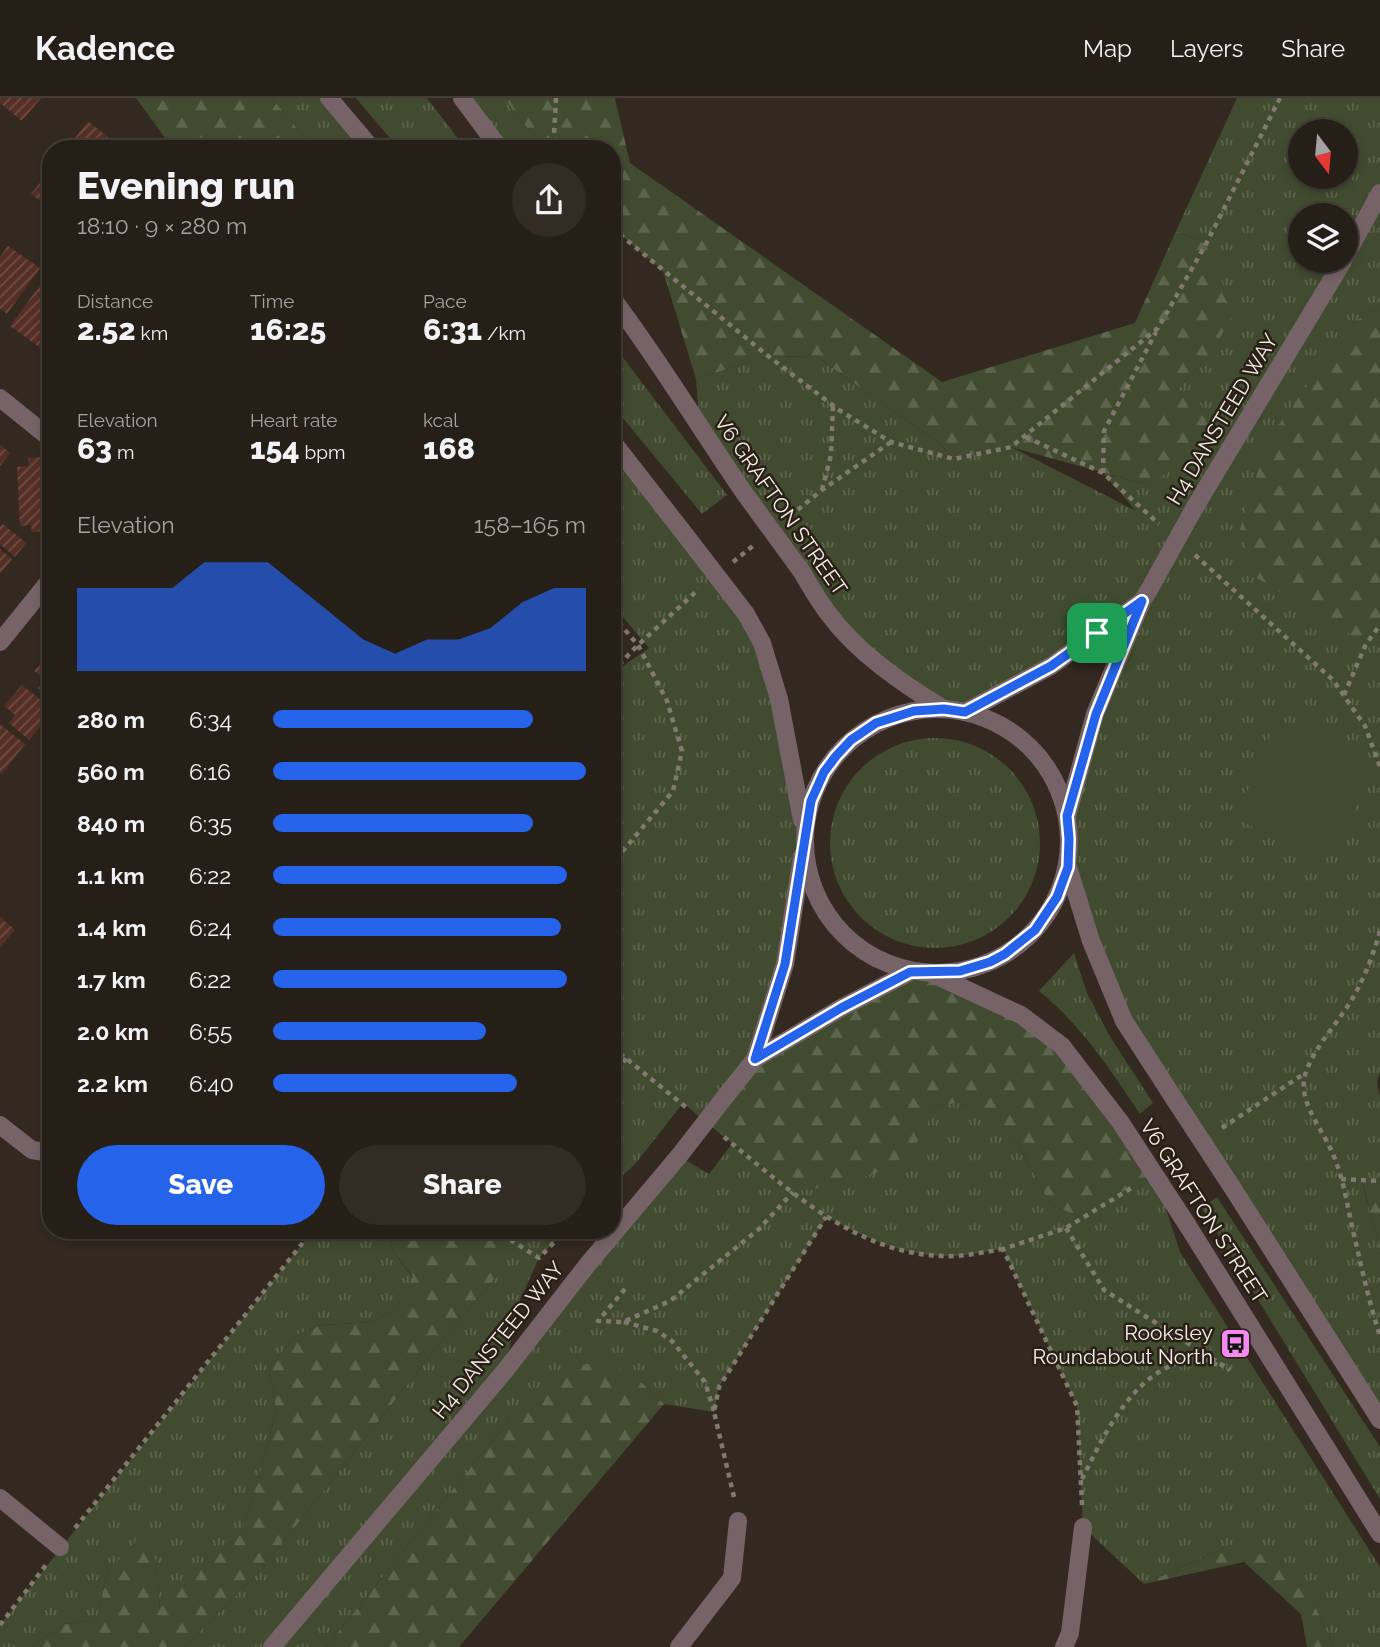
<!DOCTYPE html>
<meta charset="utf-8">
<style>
body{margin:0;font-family:Raleway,sans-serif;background:#322c25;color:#f1f3f6;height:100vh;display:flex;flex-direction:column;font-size:26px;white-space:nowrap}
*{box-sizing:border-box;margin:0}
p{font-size:23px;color:#a4a2a2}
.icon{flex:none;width:38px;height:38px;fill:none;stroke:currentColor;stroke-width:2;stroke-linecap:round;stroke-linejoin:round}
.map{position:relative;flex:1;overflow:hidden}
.details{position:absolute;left:42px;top:42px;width:579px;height:1099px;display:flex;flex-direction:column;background:#261f18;border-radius:28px;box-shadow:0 4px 10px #0003,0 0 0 2px #423d37}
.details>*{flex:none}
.needle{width:46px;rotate:164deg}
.tools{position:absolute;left:1288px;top:21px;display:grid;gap:14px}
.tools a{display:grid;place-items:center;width:70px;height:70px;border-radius:50%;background:#261f18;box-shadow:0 4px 10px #0003,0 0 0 2px #423d37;font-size:35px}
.pin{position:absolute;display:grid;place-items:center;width:60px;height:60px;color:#fff;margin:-30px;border-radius:14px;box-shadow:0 4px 10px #0006}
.round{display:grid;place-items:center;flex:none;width:74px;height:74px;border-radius:37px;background:#322c25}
.summary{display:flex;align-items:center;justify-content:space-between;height:119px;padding:0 35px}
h1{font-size:38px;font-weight:800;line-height:52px}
.metrics{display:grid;grid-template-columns:repeat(3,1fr);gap:10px;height:119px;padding:7px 35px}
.metrics div{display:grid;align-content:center}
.metrics b{font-size:30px;font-weight:800}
.metrics small{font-size:19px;font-weight:400}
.metrics p{font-size:19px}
.chart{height:196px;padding:14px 35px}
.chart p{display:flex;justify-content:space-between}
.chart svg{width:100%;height:126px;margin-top:7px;fill:#2563eb;opacity:.7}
.button{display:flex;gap:14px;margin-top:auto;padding:14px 35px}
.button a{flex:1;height:80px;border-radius:42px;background:#2563eb;color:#fff;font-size:28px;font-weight:800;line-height:80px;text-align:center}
.button a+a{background:#322c25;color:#f1f3f6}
ul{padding:0 35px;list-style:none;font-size:23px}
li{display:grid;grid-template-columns:112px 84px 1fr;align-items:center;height:52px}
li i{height:18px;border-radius:9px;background:#2563eb}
header{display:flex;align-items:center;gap:42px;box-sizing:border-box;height:98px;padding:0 35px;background:#261f18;border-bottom:2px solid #423d37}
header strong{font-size:33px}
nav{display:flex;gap:38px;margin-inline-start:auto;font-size:24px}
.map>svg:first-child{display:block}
</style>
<header>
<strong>Kadence</strong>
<nav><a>Map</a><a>Layers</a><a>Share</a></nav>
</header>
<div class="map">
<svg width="1380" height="1549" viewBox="0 0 1380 1549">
<defs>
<pattern id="grass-tufts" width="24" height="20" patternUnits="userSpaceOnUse" patternTransform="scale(1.75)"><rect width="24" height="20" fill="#404b2f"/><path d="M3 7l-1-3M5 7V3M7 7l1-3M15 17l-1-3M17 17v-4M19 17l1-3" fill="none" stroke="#5c654d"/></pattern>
<pattern id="forest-firs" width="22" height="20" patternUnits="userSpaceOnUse" patternTransform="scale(1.75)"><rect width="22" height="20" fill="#404b2f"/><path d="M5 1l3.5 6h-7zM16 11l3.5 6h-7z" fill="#5c654d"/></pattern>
<pattern id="building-hatch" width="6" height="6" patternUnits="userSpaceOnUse" patternTransform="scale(1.75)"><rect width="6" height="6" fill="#552f25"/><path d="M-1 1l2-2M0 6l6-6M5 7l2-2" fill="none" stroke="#6e4d45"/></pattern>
</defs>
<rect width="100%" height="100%" fill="#332920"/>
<g fill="url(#grass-tufts)" fill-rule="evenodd">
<polygon points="272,0 329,0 372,51 308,51 305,40"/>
<polygon points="356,0 427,0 466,51 399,51"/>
<polygon points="462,0 505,0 516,17 546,51 500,51"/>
<path d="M1237 0H1380V209L1352 225 1366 545 1380 527V973L1377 984 1380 999V1083H1362L1380 1152V1322L1124 923 1068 769 1069 741 1067 718 1141 504 965 614 944 611 862 551 700 332 696 281 768 258 817 259 939 345 954 361 1011 349 1136 413 1103 375 1148 387 1175 294 1210 257 1206 146 1176 133ZM1300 33H1346V79H1300ZM1300 117H1346V163H1300Z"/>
<polygon points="612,245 727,397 702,416 613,308"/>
<polygon points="613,364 654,397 746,516 779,601 804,732 803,751 755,961 702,1021 683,1005 636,1065 613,1087 613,575 649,550 613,507"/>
<circle cx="935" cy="745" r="105"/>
<path d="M1074 855 1087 895 1109 937 1153 1005 1140 1016C1109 970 1082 928 1039 893Z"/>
<path d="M959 1005 997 1021 1020 1050 1050 1106 1082 1120 1154 1074 1180 1154 1380 1469V1549H1334L1314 1506 1231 1447 1144 1486 1083 1429 1077 1308 1003 1151C984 1154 963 1159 943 1158 900 1157 864 1139 827 1119L719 1289 714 1314 664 1306 639 1282 509 1322 326 1549H184L261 1472 441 1244 500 1174V1132H566L539 1160 519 1204 505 1271 679 1058 709 1076 732 1046 777 1082 915 1047 935 1008Z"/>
<polygon points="1217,1099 1380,1349 1380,1401 1202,1110"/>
<polygon points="313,1132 387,1132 393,1153 413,1180 397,1209 373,1224 322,1227 297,1237 269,1269 276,1313 263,1365 242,1434 160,1511 156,1462 108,1473 96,1522 65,1526 31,1549 0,1549 0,1527"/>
</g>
<g fill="url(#forest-firs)">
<polygon points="136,0 272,0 305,40 308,51 173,51"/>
<polygon points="505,0 615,0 630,65 942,284 1135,225 1176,133 1206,146 1235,214 1210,257 1176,293 1198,302 1210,323 1201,353 1148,387 1011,349 954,361 939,345 817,259 768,258 696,281 663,173 613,130 612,51 546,51 516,17"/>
<polygon points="1380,209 1380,527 1366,546 1254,478 1240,431 1267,343 1352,225"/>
<path d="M910 874 932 875 1062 948 1154 1074 1082 1120 1050 1106 1020 1050 997 1022 959 1005 935 1008C929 1020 923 1038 914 1048 885 1081 835 1088 793 1094L702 1021 755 961Z"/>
<polygon points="1362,1082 1380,1083 1380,1152"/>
<polygon points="387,1132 500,1132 500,1174 441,1244 261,1472 184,1549 31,1549 65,1526 96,1522 108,1473 139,1440 156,1462 160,1510 242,1434 263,1365 276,1313 269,1269 297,1237 322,1227 373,1224 397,1209 413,1179 393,1153"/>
<polygon points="604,1263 639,1282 664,1306 459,1549 326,1549 509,1322 560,1271"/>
<polygon points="1231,1447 1274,1461 1314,1506 1334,1549 1307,1549 1301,1516 1244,1464 1144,1486"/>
</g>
<polygon fill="#404b2f" points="1275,626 1333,639 1360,671 1353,717 1309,758 1236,720"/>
<g fill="url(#building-hatch)">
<polygon points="0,0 41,0 22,23 0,5"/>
<polygon points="88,23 120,49 119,51 67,51"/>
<polygon points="51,71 51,111 31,96"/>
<polygon points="8,148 40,170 7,216 0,211 0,159"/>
<polygon points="41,186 51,193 51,238 42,251 10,228"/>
<polygon points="0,347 10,355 0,368"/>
<polygon points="44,359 44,366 51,366 51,427 48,427 48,433 32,434 31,427 20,428 17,369 29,368 28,360"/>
<polygon points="3,426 26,445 15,459 0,446 0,429"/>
<polygon points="0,451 12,461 0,476"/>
<polygon points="51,552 51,601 38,590 45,581 34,573"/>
<polygon points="22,587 51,610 51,615 29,642 9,625 15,617 4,608"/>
<polygon points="0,626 25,646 2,676 0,675"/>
<polygon points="0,819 15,832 0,849"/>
</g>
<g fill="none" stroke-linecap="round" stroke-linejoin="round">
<g stroke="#817870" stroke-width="4.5" stroke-dasharray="5 5" stroke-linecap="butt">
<polyline points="556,0 554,36 557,51"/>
<polyline points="612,130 768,258 839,312 891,344 954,361 1011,349 1158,230 1206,146 1280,0"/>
<polyline points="1026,339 1103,375 1159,426"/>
<polyline points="1103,375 1104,333 1156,234"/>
<polyline points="822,392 831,357 833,308"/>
<polyline points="790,418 822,392 891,344"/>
<polyline points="1195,457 1333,582 1365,628 1380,669"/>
<polyline points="733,464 754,447"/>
<polyline points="612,517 638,547 667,603 682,653 673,693 612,766"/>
<polyline points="612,574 638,547 699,491"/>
<polyline points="1344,597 1366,546 1380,527"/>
<path d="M1380 833C1373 858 1363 884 1349 906 1335 928 1315 949 1306 974 1296 1001 1321 1029 1331 1052 1342 1075 1346 1100 1351 1124 1360 1162 1368 1201 1380 1238"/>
<polyline points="612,949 687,1010"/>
<polyline points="612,981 626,960"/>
<polyline points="1222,1030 1305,975"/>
<path d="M724 1039C788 1091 856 1156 943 1158 963 1159 984 1154 1003 1151"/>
<polyline points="1341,1081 1380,1083"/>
<polyline points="1066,1130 1104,1192 1230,1272"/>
<polyline points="287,1132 302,1144"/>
<polyline points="507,1132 512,1143 539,1160 566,1132"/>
<polyline points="625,1191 598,1223 623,1224 670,1203 759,1131 793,1094"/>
<polyline points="624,1224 657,1233 672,1243 705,1284 714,1313"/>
<path d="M1082 1381C1106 1333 1137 1265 1199 1261 1205 1261 1213 1265 1220 1268"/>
<polyline points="734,1399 714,1314 719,1289 826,1119"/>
<polyline points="1082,1407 1077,1308 1003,1151 1066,1130 1133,1089"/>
<polyline points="75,1430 313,1132"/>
<polyline points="0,1527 46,1467"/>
</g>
<g stroke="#766368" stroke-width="18">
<polyline points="329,0 372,51"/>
<polyline points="462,0 500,51"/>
<polyline points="1346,157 1380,95"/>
<path d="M612 200C660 263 700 331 745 396"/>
<polyline points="0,300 51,341"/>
<polyline points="612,343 686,438"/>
<polyline points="1195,409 1343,163"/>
<path d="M802 474C810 488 818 502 828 515 856 554 903 586 944 611"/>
<polyline points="746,516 762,545 779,601 802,722"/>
<polyline points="0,544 51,481"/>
<circle cx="937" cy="743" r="132"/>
<polyline points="965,614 1051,568 1142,503"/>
<polyline points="1067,718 1095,616 1142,503 1149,492"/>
<polyline points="1068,769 1091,843 1124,923 1175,1002"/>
<polyline points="933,876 1021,917 1062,948 1121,1025"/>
<polyline points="755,961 841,910 910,874"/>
<polyline points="732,990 755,961 785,866 802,758"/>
<polyline points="0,1027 32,1052 51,1055"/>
<polyline points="1232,1089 1380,1322"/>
<polyline points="1188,1128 1380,1436"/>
<polyline points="0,1400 60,1449"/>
<polyline points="272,1549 504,1274 588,1166 679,1058"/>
<polyline points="679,1549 732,1480 738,1423"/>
<polyline points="1064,1549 1070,1535 1083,1429"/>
</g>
<g stroke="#766368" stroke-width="18">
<polyline points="745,396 802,474"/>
<polyline points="686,438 746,516"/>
<polyline points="1149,492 1195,409"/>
<polyline points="1175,1002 1232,1089"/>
<polyline points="1121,1025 1188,1128"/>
<polyline points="679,1058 732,990"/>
</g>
</g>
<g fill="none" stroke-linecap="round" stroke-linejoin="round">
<defs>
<polygon id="route" points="1142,503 1096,616 1067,718 1069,741 1068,769 1057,799 1035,832 1005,856 990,864 960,873 910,874 841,910 755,961 785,866 811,703 824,674 836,658 851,642 876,625 914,613 944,611 965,614 1051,568"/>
</defs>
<use href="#route" stroke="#fff" stroke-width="14"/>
<use href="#route" stroke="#2563eb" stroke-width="9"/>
</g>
<defs>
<symbol id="bus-square" viewBox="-11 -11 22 22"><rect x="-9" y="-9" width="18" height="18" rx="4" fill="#f589ef" stroke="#291f17"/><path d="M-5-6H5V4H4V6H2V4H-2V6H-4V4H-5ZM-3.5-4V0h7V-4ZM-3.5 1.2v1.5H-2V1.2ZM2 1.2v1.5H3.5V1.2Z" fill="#111"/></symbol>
</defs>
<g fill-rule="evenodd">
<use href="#bus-square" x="1218" y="1228" width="35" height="35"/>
</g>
<g text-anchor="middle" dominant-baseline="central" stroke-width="5" stroke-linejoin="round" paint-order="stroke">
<g font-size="21" fill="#f5eee8" stroke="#291f17">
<text transform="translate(1222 321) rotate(-59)">H4 DANSTEED WAY</text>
<text transform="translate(781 407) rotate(55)">V6 GRAFTON STREET</text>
<text transform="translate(1204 1113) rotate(57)">V6 GRAFTON STREET</text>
<text transform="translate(498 1242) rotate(-51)">H4 DANSTEED WAY</text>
</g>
<g font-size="21" fill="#f5eee8" stroke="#291f17" text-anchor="end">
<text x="1213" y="1234">Rooksley<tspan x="1213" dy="24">Roundabout North</tspan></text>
</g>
</g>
</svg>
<div class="tools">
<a><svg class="needle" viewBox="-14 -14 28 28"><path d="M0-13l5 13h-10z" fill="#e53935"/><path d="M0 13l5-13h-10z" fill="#a4a2a2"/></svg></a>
<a><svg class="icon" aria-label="layers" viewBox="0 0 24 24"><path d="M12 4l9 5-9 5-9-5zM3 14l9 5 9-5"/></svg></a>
</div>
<div class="pin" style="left:1097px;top:535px;background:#1e9e55"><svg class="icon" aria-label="arrive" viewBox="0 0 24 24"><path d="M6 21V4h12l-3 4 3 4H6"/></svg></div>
<section class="details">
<div class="summary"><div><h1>Evening run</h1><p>18:10 · 9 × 280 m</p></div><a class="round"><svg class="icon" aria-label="share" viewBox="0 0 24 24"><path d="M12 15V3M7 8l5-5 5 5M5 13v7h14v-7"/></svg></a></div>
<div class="metrics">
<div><p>Distance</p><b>2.52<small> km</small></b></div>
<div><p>Time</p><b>16:25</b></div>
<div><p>Pace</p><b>6:31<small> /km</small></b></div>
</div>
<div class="metrics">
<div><p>Elevation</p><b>63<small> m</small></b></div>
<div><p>Heart rate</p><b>154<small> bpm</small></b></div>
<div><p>kcal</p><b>168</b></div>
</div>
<div class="chart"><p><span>Elevation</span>158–165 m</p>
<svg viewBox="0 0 160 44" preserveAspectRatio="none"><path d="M0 44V15L10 15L20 15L30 15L40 6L50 6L60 6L70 15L80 24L90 33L100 38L110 33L120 33L130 29L140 20L150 15L160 15V44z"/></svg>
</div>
<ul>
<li><b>280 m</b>6:34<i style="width:83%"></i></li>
<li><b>560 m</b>6:16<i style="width:100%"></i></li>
<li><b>840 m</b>6:35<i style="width:83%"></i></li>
<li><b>1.1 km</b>6:22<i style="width:94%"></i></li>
<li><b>1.4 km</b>6:24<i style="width:92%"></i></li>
<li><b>1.7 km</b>6:22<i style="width:94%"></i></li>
<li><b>2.0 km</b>6:55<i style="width:68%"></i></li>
<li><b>2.2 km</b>6:40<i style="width:78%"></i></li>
</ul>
<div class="button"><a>Save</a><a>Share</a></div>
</section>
</div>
